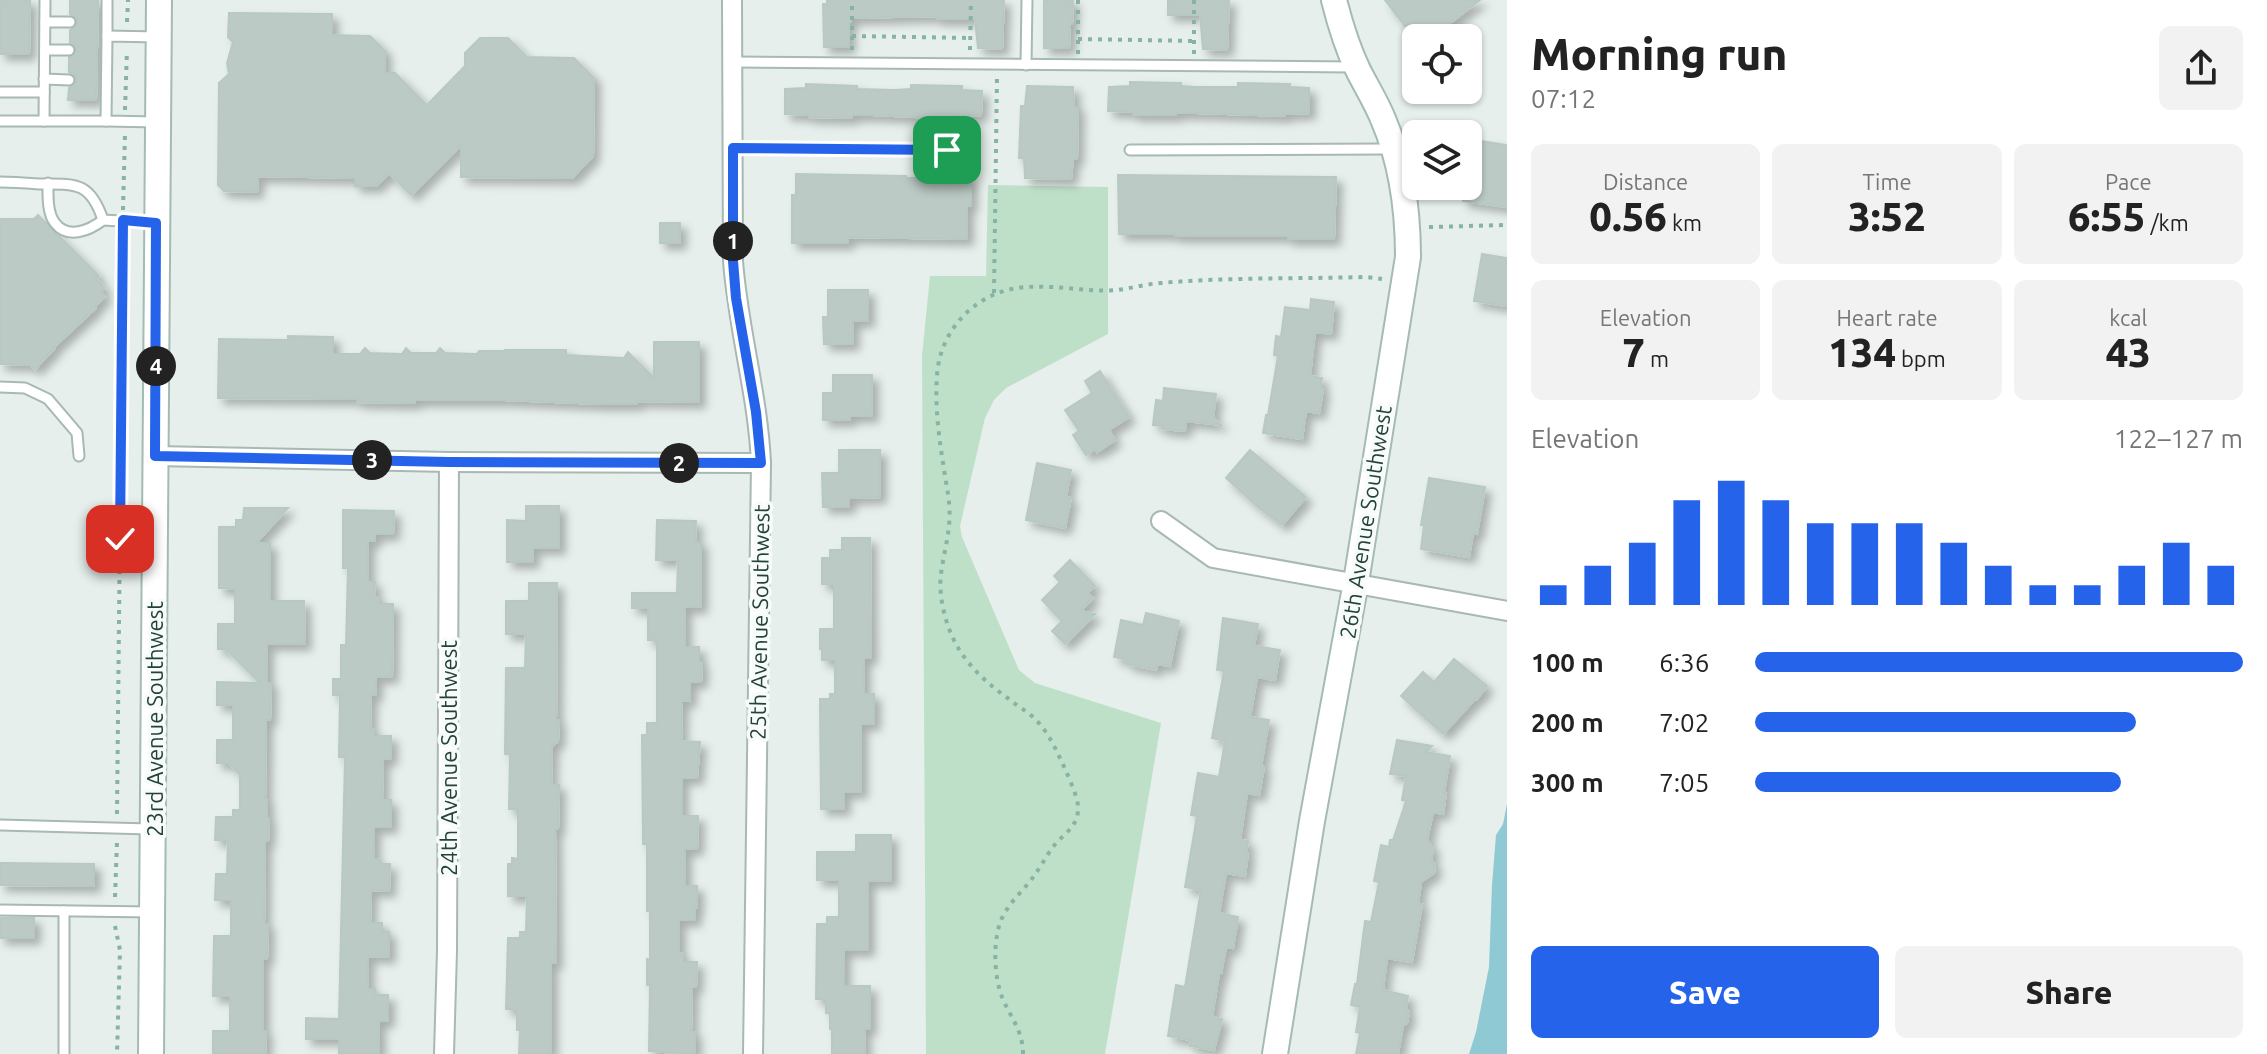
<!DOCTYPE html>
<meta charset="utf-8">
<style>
body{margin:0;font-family:Ubuntu,sans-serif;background:#f2f2f2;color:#222;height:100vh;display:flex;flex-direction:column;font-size:30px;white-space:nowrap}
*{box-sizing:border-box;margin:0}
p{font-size:26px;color:#767676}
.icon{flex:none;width:44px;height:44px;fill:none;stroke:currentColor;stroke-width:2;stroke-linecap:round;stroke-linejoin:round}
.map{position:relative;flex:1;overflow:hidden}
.panel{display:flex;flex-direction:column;background:#fff;width:760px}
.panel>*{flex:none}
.buttons{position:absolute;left:1402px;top:24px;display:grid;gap:16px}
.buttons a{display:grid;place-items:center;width:80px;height:80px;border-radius:12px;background:#fff;box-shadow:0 2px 6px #0004;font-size:40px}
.pin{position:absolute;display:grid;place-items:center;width:68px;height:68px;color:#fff;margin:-34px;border-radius:16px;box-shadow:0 4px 12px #0006}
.km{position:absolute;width:40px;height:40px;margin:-20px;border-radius:50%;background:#222;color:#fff;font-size:22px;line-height:40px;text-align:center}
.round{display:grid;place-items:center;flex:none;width:84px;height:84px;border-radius:12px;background:#f2f2f2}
.overview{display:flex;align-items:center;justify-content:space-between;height:136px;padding:0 24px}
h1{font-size:44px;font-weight:800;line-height:60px}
.figures{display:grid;grid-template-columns:repeat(3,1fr);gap:12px;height:136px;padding:8px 24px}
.figures div{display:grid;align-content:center;border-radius:12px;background:#f2f2f2;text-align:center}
.figures b{font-size:40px;font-weight:800}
.figures small{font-size:22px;font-weight:400}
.figures p{font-size:22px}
.chart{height:224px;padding:16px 24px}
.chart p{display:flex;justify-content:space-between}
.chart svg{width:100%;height:144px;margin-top:8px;stroke:#2563eb;stroke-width:6}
.action{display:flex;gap:16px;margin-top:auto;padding:16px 24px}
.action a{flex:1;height:92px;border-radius:12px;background:#2563eb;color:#fff;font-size:32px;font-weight:800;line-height:92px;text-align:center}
.action a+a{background:#f2f2f2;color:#222}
ul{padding:0 24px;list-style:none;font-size:26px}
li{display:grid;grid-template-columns:128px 96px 1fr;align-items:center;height:60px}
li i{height:20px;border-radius:10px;background:#2563eb}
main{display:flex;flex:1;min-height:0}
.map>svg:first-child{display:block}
</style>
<main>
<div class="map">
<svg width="1507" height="1054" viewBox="0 0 1507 1054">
<defs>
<filter id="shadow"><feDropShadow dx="6" dy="6" stdDeviation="4" flood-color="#0004"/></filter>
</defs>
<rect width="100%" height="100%" fill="#e6efeb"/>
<polygon fill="#bfe0c8" points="988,185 1108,187 1108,334 1006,388 994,400 985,418 960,526 962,537 1019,670 1035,683 1161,723 1105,1054 926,1054 922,356 930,276 986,276"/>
<polygon fill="#8ec9d4" points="1507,804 1507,1054 1469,1054 1476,1032 1489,967 1492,885 1496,835 1503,824"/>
<g fill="#bbcac4" stroke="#b8c9c2" stroke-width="2" filter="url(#shadow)">
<polygon points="0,0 30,0 29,54 0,54"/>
<polygon points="70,0 98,0 96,100 68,100 69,88 75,85 76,80 74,74 69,72 69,57 73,56 76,51 75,46 70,43 70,30 74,28 77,23 76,18 70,14"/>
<polygon points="827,0 1004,0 1002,49 978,48 975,19 937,19 937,16 851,18 851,22 849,22 849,47 824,47 823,4 827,4"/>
<polygon points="1044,0 1073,0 1072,24 1070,24 1069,48 1044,48"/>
<polygon points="1168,0 1229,0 1227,50 1203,49 1200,15 1168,15"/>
<polygon points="1385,0 1480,0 1449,24 1460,38 1414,38"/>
<polygon points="229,13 332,14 332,35 370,36 385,51 385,73 395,73 427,105 465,66 465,53 480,38 508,38 527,57 574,58 594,78 593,156 572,178 461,177 461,145 411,195 389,173 376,186 355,186 355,178 258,176 257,192 224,191 218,185 219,83 229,74 227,63 233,42 228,37"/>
<polygon points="1130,82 1181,83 1181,86 1196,87 1238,87 1238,83 1290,84 1290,87 1309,88 1309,113 1285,114 1285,116 1196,113 1176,113 1176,115 1133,115 1133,112 1108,111 1109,87 1130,86"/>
<polygon points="806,84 857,86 857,89 895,90 911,89 911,85 962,86 962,90 982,91 981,115 957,116 957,119 872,115 852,115 852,118 809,117 809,115 785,114 785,89 806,88"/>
<polygon points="1027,86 1073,87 1074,107 1078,107 1077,159 1073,159 1071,179 1025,178 1024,158 1019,158 1021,106 1025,106"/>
<polygon points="1481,141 1507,145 1507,207 1463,201 1465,186 1468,186 1468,175 1476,176"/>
<polygon points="796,174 906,176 906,178 971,178 971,206 967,206 967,239 848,237 848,243 792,243 792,195 796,195"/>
<polygon points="1118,175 1336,177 1334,239 1288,239 1288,236 1175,236 1175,234 1119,234"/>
<polygon points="38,215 99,276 96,279 105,288 100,292 105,297 95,306 96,308 53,348 54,349 35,369 31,365 0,364 0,219 34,219"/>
<rect x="660" y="223" width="20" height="20"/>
<polygon points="1482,254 1507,258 1507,306 1474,301"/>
<polygon points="828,290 868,290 868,321 853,321 853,344 824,344 823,317 828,317"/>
<polygon points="1311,299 1334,302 1331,334 1315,332 1310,376 1322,378 1320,389 1323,389 1319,413 1306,411 1302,439 1263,433 1266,415 1268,415 1278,356 1274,355 1276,336 1281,337 1285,307 1310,310"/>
<polygon points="288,336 333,337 333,354 360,354 365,348 370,353 402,354 406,348 411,353 436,353 440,348 445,353 477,354 479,351 505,351 505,350 566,350 566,355 624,358 628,352 654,378 654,342 699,342 699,402 637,401 637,404 602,404 504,400 415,400 415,403 357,402 357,399 218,398 219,339 288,340"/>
<polygon points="1100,371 1129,417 1109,430 1115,440 1097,452 1095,449 1086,455 1073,435 1079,431 1065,410 1092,393 1085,381"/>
<polygon points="833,375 872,375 872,416 850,416 850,420 823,420 823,393 833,393"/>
<polygon points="1164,388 1216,394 1213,418 1221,425 1186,421 1185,431 1162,429 1163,426 1153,425 1156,400 1163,401"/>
<polygon points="839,450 880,450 880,497 849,498 849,507 823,507 822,473 839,473"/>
<polygon points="1250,450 1306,497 1282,525 1258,507 1226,478"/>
<polygon points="1037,463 1071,470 1066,497 1071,498 1065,528 1026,520"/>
<polygon points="1429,478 1485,487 1477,534 1473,533 1469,557 1421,549 1424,525 1421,525"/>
<polygon points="526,506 559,506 559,548 533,548 533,562 507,562 507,520 526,521"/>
<polygon points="244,508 288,508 256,543 270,543 270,601 304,601 305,644 267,644 267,683 271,683 270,720 266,720 265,799 267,799 267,818 269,818 268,841 265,841 264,924 268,924 267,959 263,959 263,1031 266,1031 265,1054 213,1054 213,1031 230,1031 230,996 213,996 214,936 231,936 231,900 215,900 216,874 227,874 228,840 215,840 216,817 233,817 233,810 240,810 240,775 229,763 217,763 217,740 233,740 233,705 217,705 217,682 260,683 226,649 218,649 218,624 235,624 235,589 219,588 219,527 236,527 236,520 243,520"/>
<polygon points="343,510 394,511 393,534 375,534 375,541 368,541 368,582 375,582 374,597 379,597 379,604 393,604 392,677 376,677 376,695 371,695 370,729 374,729 374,736 391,736 391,759 383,759 382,800 391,800 391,827 374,827 374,859 378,859 377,864 390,864 389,891 371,890 370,923 382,923 382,932 389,932 389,957 368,956 368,989 375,989 375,995 388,995 388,1021 379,1021 379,1054 339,1054 339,1039 306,1039 306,1018 339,1019 345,757 339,757 340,695 333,695 333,679 341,679 341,645 346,645 348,568 343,568"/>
<polygon points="657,520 696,521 695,542 701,542 701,607 685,607 685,647 699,647 699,662 702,662 701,682 690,682 690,701 682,700 681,741 700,742 697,778 682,778 682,816 698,816 697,849 685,849 685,886 697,886 697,908 695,908 695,920 679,920 679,953 683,954 683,962 697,962 696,987 692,987 691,1032 695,1032 695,1054 649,1051 650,985 647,985 647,959 650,960 650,911 647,911 647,844 643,844 642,735 647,735 647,723 657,723 657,640 648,640 648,608 632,608 632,593 677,593 678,560 656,560"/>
<polygon points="842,538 870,538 871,658 864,658 864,694 874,694 874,724 861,724 861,792 844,792 844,809 821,809 820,699 830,699 830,694 835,694 835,660 822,660 822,649 820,649 820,629 834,629 834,584 822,584 822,558 830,558 830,550 842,550"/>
<polygon points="1070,560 1095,586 1087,593 1093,598 1080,611 1095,614 1065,644 1052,631 1062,621 1042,600 1060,582 1054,576"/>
<polygon points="529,583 557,583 556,720 559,720 558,741 552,746 551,785 559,785 558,829 555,829 556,963 551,963 551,1054 519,1054 520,1030 517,1030 517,1009 506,1009 508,938 520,938 520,932 526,932 527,896 508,896 508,864 512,864 512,858 518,859 518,809 509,809 510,754 505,754 506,668 525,668 526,634 506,634 506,601 529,601"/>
<polygon points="1146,613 1179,621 1170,666 1157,664 1156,670 1127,664 1128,660 1114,657 1121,620 1143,625"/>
<polygon points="1223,618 1258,624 1254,646 1280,650 1275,680 1257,677 1250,717 1269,720 1261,766 1264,767 1259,795 1247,793 1240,840 1248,841 1246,853 1248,853 1245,876 1226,873 1219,913 1238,917 1233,948 1226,947 1221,974 1219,974 1212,1017 1222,1019 1214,1050 1190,1046 1191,1040 1168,1036 1176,985 1185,987 1201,890 1185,887 1197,816 1191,815 1198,773 1219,777 1225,741 1212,738 1224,671 1217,670"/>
<polygon points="1454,659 1487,686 1477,699 1476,698 1443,734 1401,696 1423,672 1434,682"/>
<polygon points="1397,740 1432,746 1426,752 1450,756 1444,793 1446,793 1443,814 1433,812 1427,840 1433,849 1431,861 1435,865 1434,873 1421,882 1418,904 1422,904 1412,962 1387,958 1383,990 1408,996 1406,1009 1409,1012 1407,1023 1403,1025 1398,1054 1356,1054 1360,1033 1356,1032 1360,1007 1351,1005 1355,984 1357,984 1365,921 1371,922 1379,882 1374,881 1381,845 1389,847 1390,840 1393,840 1406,801 1402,800 1406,776 1390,774"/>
<polygon points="856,835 891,835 891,881 868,881 868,950 844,950 844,986 870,986 870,1029 864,1029 865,1054 832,1054 832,1029 830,1029 830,1013 826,1013 826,999 816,999 817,924 827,924 827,917 839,917 839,880 817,880 817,852 856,852"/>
<polygon points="0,863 94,864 94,886 0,885"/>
<rect x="0" y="918" width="34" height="20"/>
</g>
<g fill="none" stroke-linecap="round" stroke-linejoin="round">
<defs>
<g id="lane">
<polyline points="107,0 107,36"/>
<polyline points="45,22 70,22"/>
<polyline points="45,50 69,50"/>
<polyline points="733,62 1354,67"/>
<polyline points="1026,65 1027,0"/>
<polyline points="44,79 69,80"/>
<polyline points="0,92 44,92"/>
<polyline points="0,121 106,121"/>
<polyline points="44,121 45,0"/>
<polyline points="157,122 106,121 107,36 158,37"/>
<polyline points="733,148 947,150"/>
<polyline points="1130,150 1390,149"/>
<path d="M0 182C13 182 26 183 39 184 75 184 90 181 103 220L156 223"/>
<path d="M48 183C48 195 47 213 55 223 68 240 90 230 103 220"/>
<polyline points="0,387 25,388 48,399 77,433 79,456"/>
<polyline points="0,825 150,829"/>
<polyline points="0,910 153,912"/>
<polyline points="64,911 64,1054"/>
</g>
<g id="street">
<path d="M732 0 733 261C738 329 758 395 761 463L753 1054"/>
<polyline points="155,456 449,462 761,463"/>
<polyline points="1161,521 1213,558 1507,611"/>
<polyline points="444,1054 447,951 449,462"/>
</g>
<g id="secondary">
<polyline points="151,1054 159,0"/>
<path d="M1275 1054 1312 821 1356 582 1408 257C1408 210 1402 163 1383 119 1376 102 1366 86 1358 70 1347 47 1340 24 1334 0"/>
</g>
</defs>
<use href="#lane" stroke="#a8b8b2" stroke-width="13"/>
<use href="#street" stroke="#a8b8b2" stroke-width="22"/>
<use href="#secondary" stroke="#a4bbb3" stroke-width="28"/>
<g stroke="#86b3a5" stroke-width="4" stroke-dasharray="4 6" stroke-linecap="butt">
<polyline points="127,22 128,0"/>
<polyline points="852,36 970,38"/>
<polyline points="1078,39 1194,41"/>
<polyline points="852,50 852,0"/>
<polyline points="970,50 971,0"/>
<polyline points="1078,54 1078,0"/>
<polyline points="1194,54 1194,0"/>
<polyline points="125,110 127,50"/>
<polyline points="123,210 125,134"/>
<polyline points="1429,227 1507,225"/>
<polyline points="994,293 997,76"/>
<polyline points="117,814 123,234"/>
<polyline points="115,897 117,842"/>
<polyline points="115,926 120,950 117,1054"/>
<path d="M1023 1054C1023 1030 1010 1017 1002 997 994 976 993 944 1000 923 1007 903 1025 890 1036 873 1043 863 1049 851 1057 842 1068 831 1079 824 1078 806 1077 795 1070 781 1066 771 1057 752 1049 732 1034 718 1027 711 1017 706 1009 699 989 685 969 667 957 646 946 627 938 596 941 574 945 543 953 527 948 494 942 456 934 415 937 376 939 334 971 297 1012 289 1047 282 1083 293 1118 290 1132 288 1146 284 1161 283 1229 277 1298 279 1366 277L1382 279"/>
</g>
<use href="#lane" stroke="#fff" stroke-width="9"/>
<use href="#street" stroke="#fff" stroke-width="18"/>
<use href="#secondary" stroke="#fff" stroke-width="24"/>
</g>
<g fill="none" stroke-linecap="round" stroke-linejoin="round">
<defs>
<polyline id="route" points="120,539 123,220 156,223 155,456 449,462 761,463 756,412 736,298 733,261 733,148 947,150"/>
</defs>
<use href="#route" stroke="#fff" stroke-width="16"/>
<use href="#route" stroke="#2563eb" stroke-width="10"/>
</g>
<g text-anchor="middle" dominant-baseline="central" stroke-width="7" stroke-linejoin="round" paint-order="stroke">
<g font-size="22" fill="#24423a" stroke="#f7fbf9">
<text transform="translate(1365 522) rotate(-81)">26th Avenue Southwest</text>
<text transform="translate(759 622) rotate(-89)">25th Avenue Southwest</text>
<text transform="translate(154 719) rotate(-90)">23rd Avenue Southwest</text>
<text transform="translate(448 758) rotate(-90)">24th Avenue Southwest</text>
</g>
</g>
</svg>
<div class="buttons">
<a><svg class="icon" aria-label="locate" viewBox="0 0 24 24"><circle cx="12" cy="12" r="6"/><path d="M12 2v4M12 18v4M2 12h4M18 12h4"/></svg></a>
<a><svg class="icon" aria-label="layers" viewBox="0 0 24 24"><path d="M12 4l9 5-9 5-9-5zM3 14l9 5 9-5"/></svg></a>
</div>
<div class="pin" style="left:947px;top:150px;background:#1e9e55"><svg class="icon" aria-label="arrive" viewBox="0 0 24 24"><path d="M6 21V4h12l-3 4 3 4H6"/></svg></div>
<div class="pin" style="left:120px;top:539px;background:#d93025"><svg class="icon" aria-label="check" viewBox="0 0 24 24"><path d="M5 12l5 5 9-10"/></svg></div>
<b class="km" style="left:733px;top:241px">1</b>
<b class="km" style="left:679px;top:463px">2</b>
<b class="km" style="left:372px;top:460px">3</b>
<b class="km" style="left:156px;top:366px">4</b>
</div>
<section class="panel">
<div class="overview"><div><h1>Morning run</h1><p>07:12</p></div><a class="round"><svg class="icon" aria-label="share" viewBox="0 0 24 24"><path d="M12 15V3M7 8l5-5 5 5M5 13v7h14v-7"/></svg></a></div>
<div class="figures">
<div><p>Distance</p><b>0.56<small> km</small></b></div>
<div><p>Time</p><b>3:52</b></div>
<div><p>Pace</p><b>6:55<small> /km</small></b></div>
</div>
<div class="figures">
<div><p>Elevation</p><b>7<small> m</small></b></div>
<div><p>Heart rate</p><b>134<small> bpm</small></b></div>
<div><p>kcal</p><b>43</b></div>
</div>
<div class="chart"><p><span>Elevation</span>122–127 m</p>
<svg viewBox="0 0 160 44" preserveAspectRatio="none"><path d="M5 44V38M15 44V32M25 44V25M35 44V12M45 44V6M55 44V12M65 44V19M75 44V19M85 44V19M95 44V25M105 44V32M115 44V38M125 44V38M135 44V32M145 44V25M155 44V32"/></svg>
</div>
<ul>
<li><b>100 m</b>6:36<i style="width:100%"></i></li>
<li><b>200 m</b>7:02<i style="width:78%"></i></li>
<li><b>300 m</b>7:05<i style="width:75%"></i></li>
</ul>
<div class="action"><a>Save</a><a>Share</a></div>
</section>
</main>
